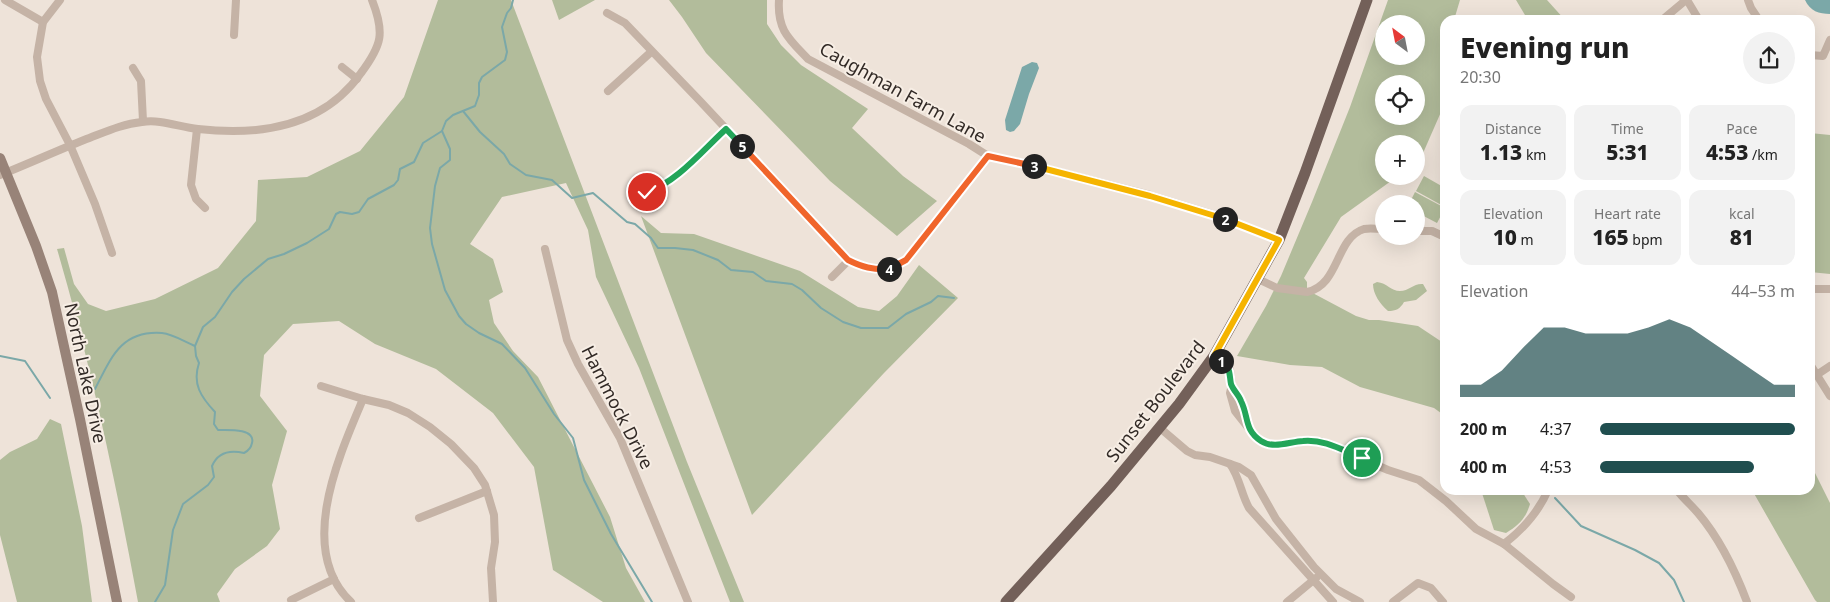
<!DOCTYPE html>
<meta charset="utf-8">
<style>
body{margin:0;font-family:"Noto Sans",sans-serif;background:#f2f2f2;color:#222;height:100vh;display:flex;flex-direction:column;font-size:19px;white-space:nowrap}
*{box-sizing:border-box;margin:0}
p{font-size:16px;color:#767676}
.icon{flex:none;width:28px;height:28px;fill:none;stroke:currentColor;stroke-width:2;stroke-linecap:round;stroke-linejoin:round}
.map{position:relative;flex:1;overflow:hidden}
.panel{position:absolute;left:1440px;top:15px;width:375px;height:480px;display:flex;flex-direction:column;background:#fff;border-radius:15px;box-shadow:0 5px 20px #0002}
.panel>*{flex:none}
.needle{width:32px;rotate:328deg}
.tools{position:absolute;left:1375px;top:15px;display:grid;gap:10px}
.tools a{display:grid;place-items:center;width:50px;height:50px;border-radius:50%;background:#fff;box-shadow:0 5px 20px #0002;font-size:25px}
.pin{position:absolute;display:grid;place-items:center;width:42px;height:42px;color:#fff;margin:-21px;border:2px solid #fff;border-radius:50%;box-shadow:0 1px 5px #0007}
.km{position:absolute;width:25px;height:25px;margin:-12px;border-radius:50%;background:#222;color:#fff;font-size:14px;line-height:25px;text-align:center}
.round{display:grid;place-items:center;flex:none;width:52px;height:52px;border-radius:26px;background:#f2f2f2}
.head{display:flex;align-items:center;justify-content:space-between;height:85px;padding:0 20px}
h1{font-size:28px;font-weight:800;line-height:38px}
.figures{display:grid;grid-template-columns:repeat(3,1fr);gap:8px;height:85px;padding:5px 20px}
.figures div{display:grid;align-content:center;border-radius:12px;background:#f2f2f2;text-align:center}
.figures b{font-size:21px;font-weight:800}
.figures small{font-size:14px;font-weight:400}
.figures p{font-size:14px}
.chart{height:140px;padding:10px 20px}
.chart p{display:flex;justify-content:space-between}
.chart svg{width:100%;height:90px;margin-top:5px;fill:#204e4f;opacity:.7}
ul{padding:0 20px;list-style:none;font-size:16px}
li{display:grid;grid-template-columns:80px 60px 1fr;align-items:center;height:38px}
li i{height:12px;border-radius:6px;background:#204e4f}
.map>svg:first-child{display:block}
</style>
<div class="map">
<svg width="1830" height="602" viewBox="0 0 1830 602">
<rect width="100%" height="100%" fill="#eee3d9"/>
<g fill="#b2bc9b" fill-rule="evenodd">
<path d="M438 0H511L687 462 744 602H730L639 368 596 277 588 230 566 183 502 197 470 244 493 259 503 292 489 300 494 323 513 351 538 377 610 517 626 568 645 602H603L553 570 534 467 493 413 436 369 375 344 339 321 293 324 264 355 260 396 287 431 272 485 280 529 267 546 235 569 217 594 220 602H138C116 483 91 365 57 249L64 248 74 284 88 304 106 311 155 299 218 268 256 221 258 180 307 177 360 151 404 97Z"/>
<polygon points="552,0 595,0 559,20"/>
<polygon points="669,0 767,0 767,24 781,45 801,65 868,109 852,128 903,176 937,201 897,236 830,181 706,53 682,17"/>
<path d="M1388 0H1460L1454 20H1445V82L1441 112 1420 160 1416 163V144H1384V176H1398L1341 217 1304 278 1307 282V290L1356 316 1369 320H1379L1418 326 1445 344V416L1434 408 1360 387 1322 367 1290 365 1237 356 1266 306 1281 276 1312 202 1350 107ZM1384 24H1416V56H1384ZM1384 84H1416V116H1384Z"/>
<polygon points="1516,0 1547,0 1565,20 1528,20"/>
<polygon points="1810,133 1830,135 1830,274 1810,272"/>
<polygon points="1424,176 1445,188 1445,207 1416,191"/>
<polygon points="1415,192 1445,208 1437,223 1416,212 1416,204 1409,204"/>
<polygon points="641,216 661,233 694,234 800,271 858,307 879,311 897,296 919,265 958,298 884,373 752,515"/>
<path d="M1377 282C1387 283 1391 291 1400 291 1409 291 1414 283 1423 284L1427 291 1416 300 1404 302C1400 309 1396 311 1388 311 1380 304 1373 294 1373 284Z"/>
<polygon points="50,419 61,424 82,526 92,602 17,602 0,535 0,460 10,452 37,439"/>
<polygon points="1810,463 1830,503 1830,602 1817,602 1815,600 1752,490 1810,490"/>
<path d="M1481 490H1521L1530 504C1526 518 1519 525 1506 533L1494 530Z"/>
</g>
<g fill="#7ba8a8">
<path d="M1805 0H1830V14C1819 14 1810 11 1805 0Z"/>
<polygon points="1032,62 1037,63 1039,68 1029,94 1020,124 1014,131 1010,132 1006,130 1005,120 1022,67"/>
</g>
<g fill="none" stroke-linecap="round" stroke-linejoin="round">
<g stroke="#7ba8a8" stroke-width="2">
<polyline points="463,111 480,132 504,154 510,164 526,175 552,180 572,198 593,193 627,222 635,224 651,238 658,248 675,248 693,250 718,260 731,270 753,272 766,281 792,284 802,290 821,308 843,322 861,328 888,328 906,314 931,302 938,296 954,298"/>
<polyline points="442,131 450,149 450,160 440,168 435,186 430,228 432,244 445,290 459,316 466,324 479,333 502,344 525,368 554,414 573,438 584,480 611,534 652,602"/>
<polyline points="0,356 25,361 50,398"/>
<path d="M95 389C111 358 121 330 162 333 173 334 185 342 195 346"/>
<polyline points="1555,498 1581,526 1635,550 1659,563 1674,580 1684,602"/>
<path d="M155 602 165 585 173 530 183 504 208 485 214 477 212 466C218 452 231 450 244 453 248 451 251 448 252 443 256 428 227 430 218 430L214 424 215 412C201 397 192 384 199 363L196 356 195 346 203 327 215 317 232 292 244 279 268 259 284 254 307 243 329 229 336 214 340 212 352 214 359 212 368 199 394 185 398 180 400 169 414 162 423 143 442 131 446 121 453 115 475 106 479 95V83L482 77 505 60 507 52 502 27 507 13 511 8 513 0"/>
</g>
<g stroke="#c5b3a6" stroke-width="8">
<polyline points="5,0 43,22"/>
<polyline points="60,0 43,22 37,57 40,81 46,99 70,145 95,204 112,253"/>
<path d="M779 0C777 30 789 39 808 59L969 144 988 156 1023 163 1150 195 1209 213 1279 240"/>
<polyline points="1687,0 1699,20"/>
<polyline points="1748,0 1751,8 1759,20"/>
<path d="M607 13 625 23 700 101 849 260C870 271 885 274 906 260L988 156"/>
<polyline points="1662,20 1686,0"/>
<polyline points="234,35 236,0"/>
<polyline points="1810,55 1823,56 1830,40"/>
<polyline points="342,67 357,79"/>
<polyline points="133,68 141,81 143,121"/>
<polyline points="608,91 651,52"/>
<polyline points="197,129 191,185 196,199 205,208"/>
<path d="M0 175C28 164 56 151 84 140 103 133 121 124 142 122 161 119 179 127 198 129 259 136 323 127 361 73 382 45 385 33 372 0"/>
<path d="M647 192C676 183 703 150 726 129"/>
<polyline points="1416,231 1432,231 1445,237"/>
<polyline points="545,249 567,340 578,364 620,438 688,602"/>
<polyline points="832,277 849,260"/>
<path d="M1258 279 1277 288 1307 292C1340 285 1335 238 1364 229 1370 228 1377 229 1384 229"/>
<polyline points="1810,289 1830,289"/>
<polyline points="1214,356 1226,363 1230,370 1232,385 1230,393 1235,411 1254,435 1261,442 1266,444 1280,445 1304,441 1320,441 1388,470 1419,480 1446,501 1476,529 1504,544 1553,584 1571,597"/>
<polyline points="1810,364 1830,396"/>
<polyline points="1818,374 1830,366"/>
<polyline points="1232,385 1243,405 1247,424"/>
<polyline points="321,386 363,399 389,405 408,413 430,427 451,444 474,468 485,485 494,515 495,542 491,568 493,602"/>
<polyline points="1160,428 1187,451 1195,455 1210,457 1239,467 1251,475 1276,519 1314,567 1336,589 1360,602"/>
<path d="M1230 464C1240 478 1241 494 1249 508L1333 602"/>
<path d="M1677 490C1683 498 1691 505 1698 513 1720 539 1735 570 1747 602"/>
<polyline points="419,518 487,491"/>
<path d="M1504 544C1522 530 1539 511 1548 490"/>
<polyline points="291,600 334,579"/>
<path d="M351 602C296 550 339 456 363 399"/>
<polyline points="1287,602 1316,578"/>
<polyline points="1393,602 1418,583 1431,588 1443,602"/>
</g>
<polyline stroke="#988378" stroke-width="10" points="0,158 36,246 52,292 80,419 117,602"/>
<polyline stroke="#736059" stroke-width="11" points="1006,602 1111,486 1179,404 1214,356 1279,240 1305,173 1367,0"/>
</g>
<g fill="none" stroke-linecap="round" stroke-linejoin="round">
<defs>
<path id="split-1" d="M1221 361C1231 367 1229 374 1231 384 1233 390 1239 395 1241 401 1249 417 1244 430 1261 441 1273 449 1289 442 1303 441 1324 439 1342 450 1362 458"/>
<polyline id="split-2" points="1221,361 1214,356 1279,240 1225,219"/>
<polyline id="split-3" points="1034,166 1150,196 1225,219"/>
<polyline id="split-4" points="889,269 906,260 988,156 1034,166"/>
<path id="split-5" d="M742 146 848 260C862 267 873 270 889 269"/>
<path id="split-6" d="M647 192C676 183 703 150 726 129L742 146"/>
</defs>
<use href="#split-1" stroke="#fff" stroke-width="10"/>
<use href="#split-2" stroke="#fff" stroke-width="10"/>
<use href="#split-3" stroke="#fff" stroke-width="10"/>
<use href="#split-4" stroke="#fff" stroke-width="10"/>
<use href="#split-5" stroke="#fff" stroke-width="10"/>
<use href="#split-6" stroke="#fff" stroke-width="10"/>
<use href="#split-1" stroke="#22a559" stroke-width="6"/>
<use href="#split-2" stroke="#f5b400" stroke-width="6"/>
<use href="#split-3" stroke="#f5b400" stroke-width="6"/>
<use href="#split-4" stroke="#f0652b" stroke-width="6"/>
<use href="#split-5" stroke="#f0652b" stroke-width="6"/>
<use href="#split-6" stroke="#22a559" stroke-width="6"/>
</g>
<g text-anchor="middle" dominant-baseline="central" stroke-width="4" stroke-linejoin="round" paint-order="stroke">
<g font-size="18" fill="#322a26" stroke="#f7eee5">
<text transform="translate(903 92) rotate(29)">Caughman Farm Lane</text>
<text transform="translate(86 373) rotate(78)">North Lake Drive</text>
<text transform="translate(1155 401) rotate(-52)">Sunset Boulevard</text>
<text transform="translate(618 407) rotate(63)">Hammock Drive</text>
</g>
</g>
</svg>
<div class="tools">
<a><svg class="needle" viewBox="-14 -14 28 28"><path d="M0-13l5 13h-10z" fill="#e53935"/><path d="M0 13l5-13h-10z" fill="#767676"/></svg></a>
<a><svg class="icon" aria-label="locate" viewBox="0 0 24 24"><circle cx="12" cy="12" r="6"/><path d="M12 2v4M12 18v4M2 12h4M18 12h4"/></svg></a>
<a>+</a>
<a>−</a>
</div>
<div class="pin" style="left:1362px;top:458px;background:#1e9e55"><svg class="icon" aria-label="arrive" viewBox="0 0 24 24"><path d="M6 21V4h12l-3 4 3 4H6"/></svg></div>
<div class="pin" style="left:647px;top:192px;background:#d93025"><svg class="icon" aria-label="check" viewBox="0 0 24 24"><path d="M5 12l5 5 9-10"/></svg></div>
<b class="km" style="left:1221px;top:361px">1</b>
<b class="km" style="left:1225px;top:219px">2</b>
<b class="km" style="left:1034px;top:166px">3</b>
<b class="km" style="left:889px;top:269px">4</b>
<b class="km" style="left:742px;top:146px">5</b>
<section class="panel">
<div class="head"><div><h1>Evening run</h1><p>20:30</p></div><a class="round"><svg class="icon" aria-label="share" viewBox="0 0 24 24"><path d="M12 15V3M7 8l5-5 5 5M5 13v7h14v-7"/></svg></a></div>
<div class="figures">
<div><p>Distance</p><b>1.13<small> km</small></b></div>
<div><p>Time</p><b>5:31</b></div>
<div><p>Pace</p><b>4:53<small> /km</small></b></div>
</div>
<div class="figures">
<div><p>Elevation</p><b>10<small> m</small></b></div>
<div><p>Heart rate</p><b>165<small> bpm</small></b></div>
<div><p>kcal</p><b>81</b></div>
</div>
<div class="chart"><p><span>Elevation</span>44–53 m</p>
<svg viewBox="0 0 160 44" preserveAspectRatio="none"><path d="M0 44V38L10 38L20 31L30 20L40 10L50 10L60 13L70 13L80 13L90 10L100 6L110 10L120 17L130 24L140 31L150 38L160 38V44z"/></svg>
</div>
<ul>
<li><b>200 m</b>4:37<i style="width:100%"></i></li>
<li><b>400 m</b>4:53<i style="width:79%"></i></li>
</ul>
</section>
</div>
